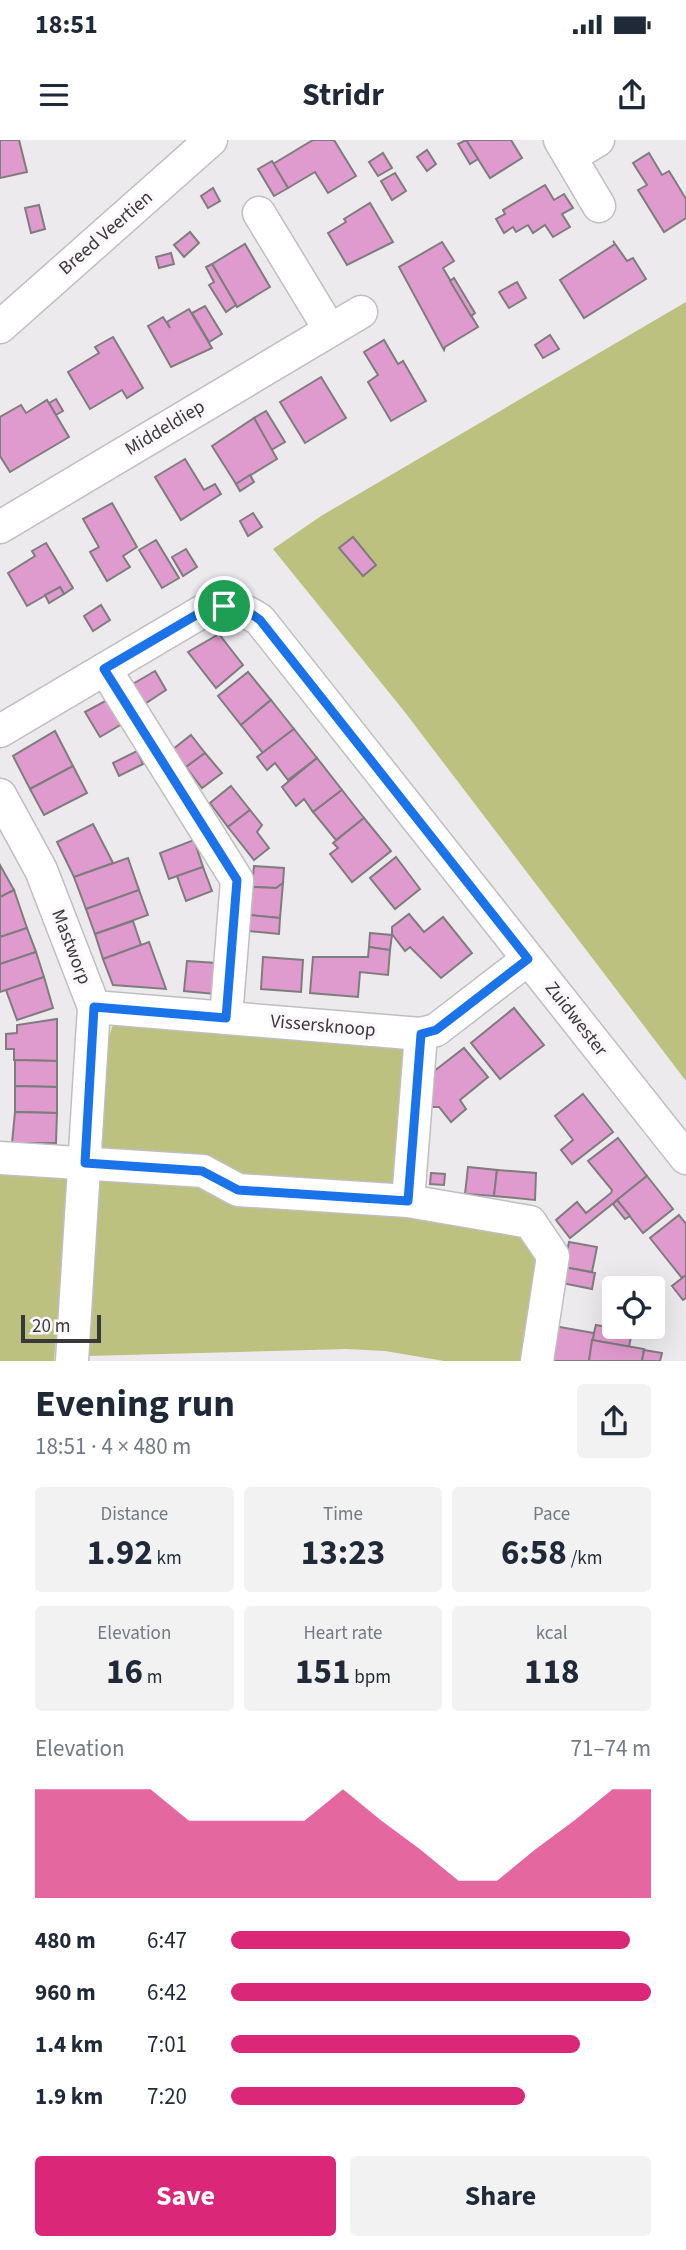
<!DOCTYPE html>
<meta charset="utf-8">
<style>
body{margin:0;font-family:"Source Sans 3",sans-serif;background:#f2f2f3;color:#1f2937;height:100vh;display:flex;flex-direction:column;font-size:26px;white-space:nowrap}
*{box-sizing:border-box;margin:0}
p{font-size:23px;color:#747a83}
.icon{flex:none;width:38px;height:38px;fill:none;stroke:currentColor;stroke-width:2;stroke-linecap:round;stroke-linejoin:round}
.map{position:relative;height:1221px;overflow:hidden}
.details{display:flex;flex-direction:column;background:#fff;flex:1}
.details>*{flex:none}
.controls{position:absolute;left:602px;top:1136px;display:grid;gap:14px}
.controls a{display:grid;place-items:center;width:63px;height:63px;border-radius:7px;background:#fff;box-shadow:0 7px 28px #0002;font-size:35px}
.scale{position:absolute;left:21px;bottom:18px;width:80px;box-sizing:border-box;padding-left:7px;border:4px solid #3a393a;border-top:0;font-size:19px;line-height:24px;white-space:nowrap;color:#3a393a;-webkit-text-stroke:5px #fbf7fb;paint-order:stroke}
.pin{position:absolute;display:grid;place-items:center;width:60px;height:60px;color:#fff;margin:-30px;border:4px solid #fff;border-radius:50%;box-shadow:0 2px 7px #0007}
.round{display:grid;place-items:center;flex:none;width:74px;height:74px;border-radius:7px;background:#f2f2f3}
.overview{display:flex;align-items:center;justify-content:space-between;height:119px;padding:0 35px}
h1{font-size:38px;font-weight:700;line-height:52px}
.metrics{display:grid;grid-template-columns:repeat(3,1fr);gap:10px;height:119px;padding:7px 35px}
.metrics div{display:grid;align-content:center;border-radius:7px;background:#f2f2f3;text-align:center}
.metrics b{font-size:35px;font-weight:700}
.metrics small{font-size:19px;font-weight:400}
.metrics p{font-size:19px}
.chart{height:196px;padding:14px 35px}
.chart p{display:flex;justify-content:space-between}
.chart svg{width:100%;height:126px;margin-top:7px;fill:#db2777;opacity:.7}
.button{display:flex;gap:14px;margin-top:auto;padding:14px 35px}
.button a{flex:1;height:80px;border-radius:7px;background:#db2777;color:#fff;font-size:28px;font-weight:700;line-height:80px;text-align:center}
.button a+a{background:#f2f2f3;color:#1f2937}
ul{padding:0 35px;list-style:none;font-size:23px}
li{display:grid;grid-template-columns:112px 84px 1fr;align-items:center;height:52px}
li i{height:18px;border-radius:9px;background:#db2777}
.status{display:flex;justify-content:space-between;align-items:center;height:49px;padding:0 35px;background:#fff;direction:ltr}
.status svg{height:19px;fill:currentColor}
header{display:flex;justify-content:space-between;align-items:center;height:91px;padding:0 35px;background:#fff;font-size:32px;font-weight:700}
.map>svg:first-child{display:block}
</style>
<div class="status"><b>18:51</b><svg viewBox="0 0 49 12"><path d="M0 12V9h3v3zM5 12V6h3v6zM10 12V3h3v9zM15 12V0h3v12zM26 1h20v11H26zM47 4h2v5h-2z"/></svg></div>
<header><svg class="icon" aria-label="menu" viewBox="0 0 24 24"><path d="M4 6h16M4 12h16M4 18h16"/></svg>Stridr<svg class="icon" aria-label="share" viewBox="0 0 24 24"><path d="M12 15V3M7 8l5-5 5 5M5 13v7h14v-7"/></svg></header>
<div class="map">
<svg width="686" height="1221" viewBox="0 0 686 1221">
<rect width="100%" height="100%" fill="#edeaed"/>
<g fill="#bdc17f">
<polygon points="686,162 686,941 404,571 273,409 321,376"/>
<polygon points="119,882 406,907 392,1075 524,1097 536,1116 520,1221 444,1221 385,1211 347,1209 88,1216 83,1208 107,904 112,887"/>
<polygon points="0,1033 69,1037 54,1221 0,1221"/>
</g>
<g fill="#e09bce" stroke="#7f7c7e" stroke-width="2">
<polygon points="0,0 19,0 27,32 0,38"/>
<polygon points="313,0 334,0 356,36 328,53 315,32 288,48 273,24"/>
<polygon points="466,0 511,0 522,18 490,38"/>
<polygon points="466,0 478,19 470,24 458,4"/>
<polygon points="427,10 436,24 427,31 417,17"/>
<polygon points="383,13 392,28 378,36 369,22"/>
<polygon points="649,13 662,35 669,31 686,59 686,78 664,92 638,50 647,45 633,23"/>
<polygon points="272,21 288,48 274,56 258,29"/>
<polygon points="395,33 406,51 392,60 381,41"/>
<polygon points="545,45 554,60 564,54 573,68 562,74 570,87 553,97 545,85 533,93 528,85 516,92 513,87 504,93 496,79 505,74 503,70"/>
<polygon points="213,48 220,61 208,68 201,56"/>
<polygon points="370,63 393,102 347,125 328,93 346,82 344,79"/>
<polygon points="39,65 45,89 31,93 25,68"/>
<polygon points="190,92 199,103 184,117 174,105"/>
<polygon points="613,101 627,121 633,118 646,139 584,178 560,140 615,104"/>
<polygon points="442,102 454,121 443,128 478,187 445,207 444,210 399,127"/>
<polygon points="245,104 270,147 237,167 212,124"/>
<polygon points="171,113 174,124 159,128 156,117"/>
<polygon points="212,124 236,165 226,172 209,145 214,142 206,127"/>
<polygon points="454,138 475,173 471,176 450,141"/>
<polygon points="517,142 526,158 509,168 499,152"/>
<polygon points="205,166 222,194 209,202 192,173"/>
<polygon points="189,169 212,208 171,227 148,186 163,177 170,188 167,182"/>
<polygon points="550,195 559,209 543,218 535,205"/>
<polygon points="113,197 143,248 127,258 122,250 90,269 68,232 99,213 95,207"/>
<polygon points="384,200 398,224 403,221 426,261 391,281 368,242 378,235 364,212"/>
<polygon points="321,237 346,278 305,303 280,262"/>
<polygon points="56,259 63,271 56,275 49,263"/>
<polygon points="47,260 69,297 10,332 0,316 0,277 21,265 26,273"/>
<polygon points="266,271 285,302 271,310 254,278"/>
<polygon points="254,278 277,319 236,344 212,306"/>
<polygon points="185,319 204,350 215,344 221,354 181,380 155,337"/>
<polygon points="250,335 254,342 240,351 236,344"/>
<polygon points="112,363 137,407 123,416 130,427 107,441 90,412 99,407 83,379"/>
<polygon points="253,373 262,387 248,396 240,381"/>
<polygon points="353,397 376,425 363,436 339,408"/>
<polygon points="156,400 179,438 162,448 139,410"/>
<polygon points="46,403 73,448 64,454 60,447 27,466 8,433 35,416 32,411"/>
<polygon points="186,409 197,427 183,436 172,417"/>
<polygon points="60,447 64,454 49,463 45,455"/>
<polygon points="101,465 110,480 93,491 84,476"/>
<polygon points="219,494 243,525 216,548 188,512"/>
<polygon points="155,531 166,550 143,565 131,545"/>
<polygon points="248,532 271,560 241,585 218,556"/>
<polygon points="107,560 122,584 100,597 85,572"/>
<polygon points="271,560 294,589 263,613 241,585"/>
<polygon points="294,589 317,618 288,640 275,623 267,630 257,617"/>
<polygon points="55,591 73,626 30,649 13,616"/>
<polygon points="191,595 205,613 186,627 172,610"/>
<polygon points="137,611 143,624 119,636 113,623"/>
<polygon points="205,613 222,633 202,648 186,627"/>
<polygon points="317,618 342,650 313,672 304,659 296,666 282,647"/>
<polygon points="73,626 87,653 44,675 30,649"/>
<polygon points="231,646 250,670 228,687 210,663"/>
<polygon points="342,650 364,678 336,700 313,672"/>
<polygon points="250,670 262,685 257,692 269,708 254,720 228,687"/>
<polygon points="364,678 391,711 352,742 330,714 338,708 333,703"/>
<polygon points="93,684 113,723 74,737 57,702"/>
<polygon points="194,700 203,727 169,739 160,713"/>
<polygon points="396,717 420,749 395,769 370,738"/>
<polygon points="128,718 139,750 86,769 74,737"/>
<polygon points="0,725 14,750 0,757"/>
<polygon points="254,726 284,728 283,743 276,748 252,747"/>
<polygon points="203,727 212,751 186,761 177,736"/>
<polygon points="283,743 280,778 250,775 252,747 276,748"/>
<polygon points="14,750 27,788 0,797 0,757"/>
<polygon points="139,750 148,775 95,794 86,769"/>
<polygon points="409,774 424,792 443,777 472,813 441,838 410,807 405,811 392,794 392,787"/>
<polygon points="250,775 280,778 279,794 248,791"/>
<polygon points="133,781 141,805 103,819 95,794"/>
<polygon points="27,788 36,812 0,824 0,797"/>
<polygon points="370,793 392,795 390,810 369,807"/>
<polygon points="149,802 166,849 113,845 103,819"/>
<polygon points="369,807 390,810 388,835 360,832 358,857 310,853 313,817 368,817"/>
<polygon points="36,812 44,837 0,852 0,824"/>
<polygon points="263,817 303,820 301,852 261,849"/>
<polygon points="187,821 217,823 215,854 184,851"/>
<polygon points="44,837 53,868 17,880 6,850"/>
<polygon points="514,868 544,905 500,939 471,903"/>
<polygon points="57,879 57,921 14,920 14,909 6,909 6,894 17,893 17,885"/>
<polygon points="464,908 488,937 460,960 466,969 451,982 439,967 430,967 433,932"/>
<polygon points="15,920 57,921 57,947 15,946"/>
<polygon points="15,946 57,947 57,973 15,972"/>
<polygon points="583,954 613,992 572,1024 561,1010 573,1000 555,976"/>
<polygon points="15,972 57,973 56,1003 12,1003"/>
<polygon points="618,998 647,1036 570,1098 556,1080 577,1062 586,1073 611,1053 612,1050 588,1021"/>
<polygon points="468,1027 497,1030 494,1056 465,1054"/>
<polygon points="497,1030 536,1033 535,1060 494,1056"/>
<polygon points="431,1033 445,1034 444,1045 430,1044"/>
<polygon points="647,1036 673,1069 643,1093 617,1060"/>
<polygon points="617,1060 630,1076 625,1079 613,1064"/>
<polygon points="679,1075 686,1084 686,1135 682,1138 650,1098"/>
<polygon points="569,1102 597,1107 592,1132 564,1127"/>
<polygon points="564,1127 595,1133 592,1149 562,1143"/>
<polygon points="686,1135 686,1158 683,1160 672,1146"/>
<polygon points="596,1185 632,1191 629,1207 592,1200"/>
<polygon points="554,1186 594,1193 589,1221 548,1221"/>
<polygon points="592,1200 644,1209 642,1221 589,1221"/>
<polygon points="644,1210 662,1213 660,1221 642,1221"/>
</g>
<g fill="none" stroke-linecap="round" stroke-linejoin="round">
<defs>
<g id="minor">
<polyline points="560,0 599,66"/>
<polyline points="570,17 598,0"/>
<polyline points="259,73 330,190"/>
<polyline points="0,187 211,0"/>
<polyline points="0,387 361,172"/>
<polyline points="105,529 237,740 226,878"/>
<path d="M0 591 203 471C227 465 240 466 260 480L686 1018"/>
<polyline points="0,655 41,730 94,867 72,1221"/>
<polyline points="94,867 421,894 436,890 528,819"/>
<polyline points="0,1018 203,1031 238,1050 408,1061 530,1082 553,1116 537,1221"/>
<polyline points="408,1061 421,894"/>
</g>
</defs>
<use href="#minor" stroke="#c1bec1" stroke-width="35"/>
<use href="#minor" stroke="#fff" stroke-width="32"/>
</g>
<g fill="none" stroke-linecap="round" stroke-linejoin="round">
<defs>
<polygon id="route" points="224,466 243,468 260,480 528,819 436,890 421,894 408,1061 238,1050 202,1031 85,1023 94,867 226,878 237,740 104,529 203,471"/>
</defs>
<use href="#route" stroke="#fff" stroke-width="14"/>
<use href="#route" stroke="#1a73e8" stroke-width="9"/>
</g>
<g text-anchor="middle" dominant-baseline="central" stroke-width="7" stroke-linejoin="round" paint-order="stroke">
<g font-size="19" fill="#3a393a" stroke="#fbf7fb">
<text transform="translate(106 93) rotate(-41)">Breed Veertien</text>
<text transform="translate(165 288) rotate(-31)">Middeldiep</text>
<text transform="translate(71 807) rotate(69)">Mastworp</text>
<text transform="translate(576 879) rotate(52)">Zuidwester</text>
<text transform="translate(323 886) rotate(5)">Vissersknoop</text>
</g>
</g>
</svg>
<div class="controls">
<a><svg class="icon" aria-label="locate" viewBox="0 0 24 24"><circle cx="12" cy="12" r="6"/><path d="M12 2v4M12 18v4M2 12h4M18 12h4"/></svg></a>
</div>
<div class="scale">20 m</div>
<div class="pin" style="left:224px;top:466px;background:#1e9e55"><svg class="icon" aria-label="arrive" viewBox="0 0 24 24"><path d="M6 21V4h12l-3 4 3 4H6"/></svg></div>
</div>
<section class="details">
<div class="overview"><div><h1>Evening run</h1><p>18:51 · 4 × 480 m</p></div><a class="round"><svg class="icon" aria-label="share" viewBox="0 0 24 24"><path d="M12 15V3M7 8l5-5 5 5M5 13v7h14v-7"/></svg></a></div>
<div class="metrics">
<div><p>Distance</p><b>1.92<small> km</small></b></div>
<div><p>Time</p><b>13:23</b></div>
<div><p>Pace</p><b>6:58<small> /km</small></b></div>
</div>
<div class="metrics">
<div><p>Elevation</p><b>16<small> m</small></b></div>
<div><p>Heart rate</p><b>151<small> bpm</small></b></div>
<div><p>kcal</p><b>118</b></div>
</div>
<div class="chart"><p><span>Elevation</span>71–74 m</p>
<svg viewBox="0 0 160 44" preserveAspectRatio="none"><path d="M0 44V6L10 6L20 6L30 6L40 17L50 17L60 17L70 17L80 6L90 17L100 27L110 38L120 38L130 27L140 17L150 6L160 6V44z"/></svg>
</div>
<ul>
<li><b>480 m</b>6:47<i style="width:95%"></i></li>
<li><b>960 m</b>6:42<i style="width:100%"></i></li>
<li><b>1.4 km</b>7:01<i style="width:83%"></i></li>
<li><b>1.9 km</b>7:20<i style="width:70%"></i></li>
</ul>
<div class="button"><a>Save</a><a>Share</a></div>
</section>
